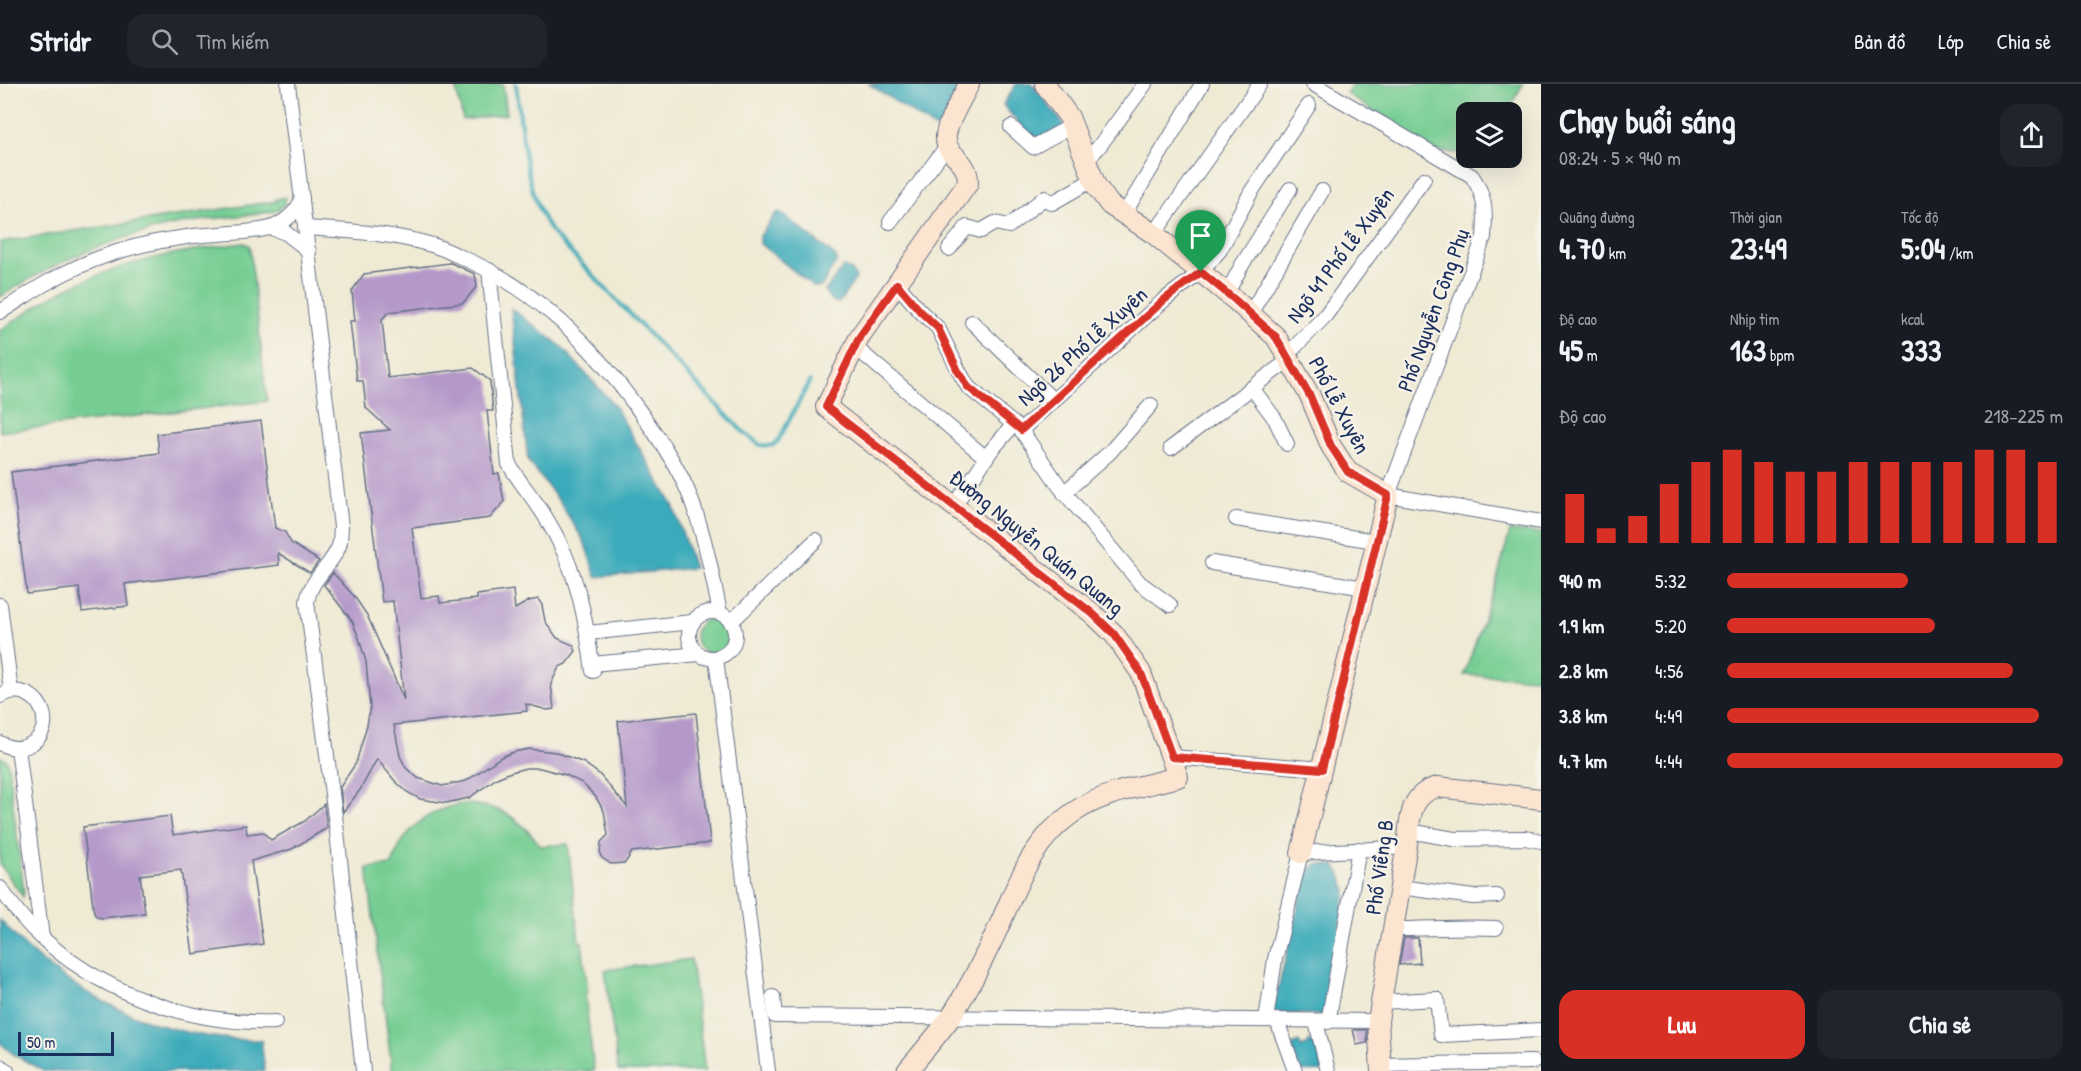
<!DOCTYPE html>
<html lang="vi">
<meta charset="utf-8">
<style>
body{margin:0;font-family:"Patrick Hand",sans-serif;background:#20242c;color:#f1f3f6;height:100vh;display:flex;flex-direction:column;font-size:22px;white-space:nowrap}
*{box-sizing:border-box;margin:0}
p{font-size:20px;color:#9ea1a6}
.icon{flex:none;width:33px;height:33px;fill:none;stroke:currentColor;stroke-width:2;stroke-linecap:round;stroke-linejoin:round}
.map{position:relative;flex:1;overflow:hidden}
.panel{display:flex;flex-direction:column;background:#171b24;width:540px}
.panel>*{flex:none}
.controls{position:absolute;left:1456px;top:18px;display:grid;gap:12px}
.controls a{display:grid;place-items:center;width:66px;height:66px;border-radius:12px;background:#171b24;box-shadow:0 6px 24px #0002;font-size:30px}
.scale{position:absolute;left:18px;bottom:15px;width:96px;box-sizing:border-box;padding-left:6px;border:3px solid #1b2f5e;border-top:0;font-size:16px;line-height:21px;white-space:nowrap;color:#1b2f5e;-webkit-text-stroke:4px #f7f3e8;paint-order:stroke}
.pin{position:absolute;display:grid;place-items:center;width:51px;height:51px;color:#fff;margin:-62px -26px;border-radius:50% 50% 50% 0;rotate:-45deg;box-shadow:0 0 6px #0007}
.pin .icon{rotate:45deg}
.round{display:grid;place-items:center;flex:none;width:63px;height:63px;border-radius:18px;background:#20242c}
.head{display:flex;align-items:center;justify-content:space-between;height:102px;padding:0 18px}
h1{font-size:33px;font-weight:700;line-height:45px}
.figures{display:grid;grid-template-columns:repeat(3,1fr);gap:9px;height:102px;padding:6px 18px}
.figures div{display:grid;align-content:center}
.figures b{font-size:30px;font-weight:700}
.figures small{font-size:16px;font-weight:400}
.figures p{font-size:16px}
.chart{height:168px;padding:12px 18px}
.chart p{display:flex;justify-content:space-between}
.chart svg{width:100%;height:108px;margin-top:6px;stroke:#d93025;stroke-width:6}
.cta{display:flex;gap:12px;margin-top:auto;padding:12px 18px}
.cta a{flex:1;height:69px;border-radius:18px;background:#d93025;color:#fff;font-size:24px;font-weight:700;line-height:69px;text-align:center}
.cta a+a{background:#20242c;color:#f1f3f6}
ul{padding:0 18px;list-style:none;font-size:20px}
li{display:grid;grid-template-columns:96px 72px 1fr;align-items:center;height:45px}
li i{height:15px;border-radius:8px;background:#d93025}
header{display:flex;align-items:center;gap:36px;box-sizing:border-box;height:84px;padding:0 30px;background:#171b24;border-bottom:2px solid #363941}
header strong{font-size:28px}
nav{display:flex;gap:33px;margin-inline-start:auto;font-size:21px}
.search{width:420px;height:54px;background:#20242c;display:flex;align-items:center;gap:15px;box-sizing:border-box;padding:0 21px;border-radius:18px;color:#9ea1a6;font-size:22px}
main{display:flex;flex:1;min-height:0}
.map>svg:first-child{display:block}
</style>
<header>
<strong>Stridr</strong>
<div class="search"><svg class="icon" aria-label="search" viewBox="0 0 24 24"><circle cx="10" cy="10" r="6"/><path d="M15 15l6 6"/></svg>Tìm kiếm</div>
<nav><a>Bản đồ</a><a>Lớp</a><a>Chia sẻ</a></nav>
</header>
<main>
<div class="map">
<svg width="1541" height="987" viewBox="0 0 1541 987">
<rect width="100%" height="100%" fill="#f7f3e8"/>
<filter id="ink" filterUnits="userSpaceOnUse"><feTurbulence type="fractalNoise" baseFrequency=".0167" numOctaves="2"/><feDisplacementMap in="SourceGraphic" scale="12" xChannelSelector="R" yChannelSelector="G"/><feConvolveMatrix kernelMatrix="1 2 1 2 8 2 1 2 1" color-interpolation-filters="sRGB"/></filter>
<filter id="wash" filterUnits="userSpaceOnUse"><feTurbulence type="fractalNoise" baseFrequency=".008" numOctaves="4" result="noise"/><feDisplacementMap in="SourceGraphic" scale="24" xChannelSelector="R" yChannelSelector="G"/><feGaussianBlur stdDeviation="1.35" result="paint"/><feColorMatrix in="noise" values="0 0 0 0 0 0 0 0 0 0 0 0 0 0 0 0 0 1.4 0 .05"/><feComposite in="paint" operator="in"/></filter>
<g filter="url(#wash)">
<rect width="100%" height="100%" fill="#efead4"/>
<g fill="#74cd93" stroke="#487e78" stroke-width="1.5">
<polygon points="455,0 503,0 507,30 463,36"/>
<polygon points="1352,0 1523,0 1507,28 1467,28 1467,67 1454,69 1431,66 1346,9"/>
<path d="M286 113 285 120 276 127C242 133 208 134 175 141 112 154 54 178 0 213V158L276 117V115Z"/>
<path d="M244 159 249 161 250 165 267 317 0 348V246C19 234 38 220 58 209 116 178 179 167 244 159Z"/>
<polygon points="1510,447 1541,449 1541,594 1464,591 1494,505"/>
<circle cx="712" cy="552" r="17"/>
<polygon points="0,673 6,675 8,680 24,808 23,813 0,780"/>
<path d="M460 720C499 720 518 732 541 762L568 760 579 858H582L588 908 585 910 594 987H392L367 784 392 781C402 747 426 727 460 720Z"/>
<polygon points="691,875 705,987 618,987 605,886"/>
</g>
<g fill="#3baaba" stroke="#2b6c8c" stroke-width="1.5">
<polygon points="869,0 960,0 939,47"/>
<polygon points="1016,0 1032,0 1065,42 1036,55 1027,49 1003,21"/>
<polygon points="780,128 835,172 837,177 821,203 814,203 760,160 760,152 776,129"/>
<path d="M843 183 852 186 856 194 839 219C831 219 828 213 825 207Z"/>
<polygon points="511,224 561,262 614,321 673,421 694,484 596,493 584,457 559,417 528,377"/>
<polygon points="1315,780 1335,781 1341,791 1346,807 1329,919 1322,931 1272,929 1306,790"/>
<path d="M0 836C65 911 162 957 261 956L265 987H43L13 970 0 959Z"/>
<polygon points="1309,956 1315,960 1324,987 1298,987 1292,961 1299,958 1301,963 1309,960"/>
</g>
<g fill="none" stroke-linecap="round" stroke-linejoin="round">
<path stroke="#3baaba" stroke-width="4" d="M516 0C523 49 523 108 553 150L741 346 760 361 772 362 778 357 810 297"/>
</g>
<g id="blocks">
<g fill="#b398c9">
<polygon points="449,178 475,190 477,202 463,219 389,228 382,235 388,294 473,284 490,297 493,327 487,327 494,390 499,389 504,418 490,434 412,444 421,514 439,512 440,519 477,515 477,511 513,506 515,525 529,517 538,515 542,521 545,537 557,554 573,561 576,567 566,580 559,583 551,600 554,625 547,626 526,620 527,627 394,641 400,672 406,684 418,694 442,702 466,697 501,673 514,668 529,665 556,668 584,679 599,690 627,723 618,637 696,629 710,759 632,768 625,779 611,780 602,774 600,770 601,758 608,751 604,727 595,712 582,699 566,691 540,684 526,684 511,688 497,694 469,714 446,719 420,715 407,708 395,697 377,675 360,706 343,728 340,703 356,679 367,641 370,623 366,578 359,554 352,537 324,501 333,489 354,512 367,531 404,616 393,517 382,518 361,349 390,346 366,324 363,297 357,297 350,237 355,237 352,207 364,190 450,179"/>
<polygon points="261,337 275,444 285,448 291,459 319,477 310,489 278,469 279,481 125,500 128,522 82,528 79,504 27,510 11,388 159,369 157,350"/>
<polygon points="324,720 327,744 292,765 251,777 263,860 193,870 181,786 140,791 145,829 102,834 97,833 94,829 83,743 170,732 173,751 246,741 247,750 263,748 271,756 305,737"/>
<polygon points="1404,854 1418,854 1420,879 1399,881"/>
<polygon points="1353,946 1367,946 1367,959 1357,961"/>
</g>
</g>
</g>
<g filter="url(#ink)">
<use href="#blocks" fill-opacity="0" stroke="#657087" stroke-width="1.5"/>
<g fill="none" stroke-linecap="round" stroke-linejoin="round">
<defs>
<g id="street">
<path d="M288 0 341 443C340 449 341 457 339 462 331 483 310 495 307 518L337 748 363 987"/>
<path d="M1313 0 1472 92C1486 113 1486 128 1484 153L1388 411 1541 438"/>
<polyline points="1011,43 1033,63 1073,41"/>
<polyline points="1087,75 1098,64 1145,0"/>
<polyline points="1124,130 1202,0"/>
<polyline points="890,138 947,62"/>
<polyline points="271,144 286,149 309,167"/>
<path d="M306 144C349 147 391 149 432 161 442 164 452 169 461 173 536 205 591 260 638 325 657 351 677 380 689 410 704 448 712 489 720 529"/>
<polyline points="1154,150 1260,0"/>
<polyline points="949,165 967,143 981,147 995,139 1009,142 1044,114 1052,119 1094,95"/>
<path d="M489 186 509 380C520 400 535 415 546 434 577 484 585 530 593 587"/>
<polyline points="897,200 920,227 938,244 959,287 968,303 1021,346 1060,403 1140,499 1170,521"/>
<polyline points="1227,209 1242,181 1290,105"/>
<path d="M0 228C17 218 33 206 50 197 89 175 135 160 180 154 209 149 241 151 270 144 284 140 298 127 302 114"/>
<polyline points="1250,230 1322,107"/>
<polyline points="972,238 1054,317"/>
<polyline points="855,263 986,374"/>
<polyline points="1287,271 1325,232 1424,95"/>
<polyline points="1252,304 1275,335 1287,360"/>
<polyline points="1021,346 1164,216 1201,188 1220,166 1251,108 1309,21"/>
<polyline points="1171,364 1289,276"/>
<polyline points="1064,409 1110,368 1151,321"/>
<polyline points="954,422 990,368 1014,340"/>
<polyline points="1236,435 1375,457"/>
<polyline points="1212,479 1365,504"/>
<polyline points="0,521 11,607"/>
<circle cx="712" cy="551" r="23"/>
<polyline points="731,538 816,456"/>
<polyline points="588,549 692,538"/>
<polyline points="716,574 768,987"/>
<polyline points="592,580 699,570"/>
<path d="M0 612C37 592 63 646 27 662 18 666 9 664 0 659"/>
<polyline points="18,664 42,854"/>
<polyline points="1171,673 1322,685"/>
<polyline points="1409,747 1454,755 1525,754 1541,757"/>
<polyline points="1400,803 1473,813 1497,812"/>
<path d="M0 804C11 819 22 835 35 847 97 908 189 941 275 938"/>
<path d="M1394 845C1428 845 1461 842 1496 844"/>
<polyline points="773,913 775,932 1378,937"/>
<polyline points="1381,918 1437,915 1441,951 1541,946"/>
<polyline points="1266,936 1275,875 1301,769 1407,763"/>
<polyline points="1277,937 1295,987"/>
<polyline points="1316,938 1328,987"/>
<polyline points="1328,938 1359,765"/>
<polyline points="1380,981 1533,978"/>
<polyline points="0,982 7,987"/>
</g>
<g id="secondary">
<polyline points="1045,0 1069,33 1096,102 1110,121 1154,150 1235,216 1276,253 1310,312 1331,362 1348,388 1388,411 1301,769"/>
<path d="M907 987C921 970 937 952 950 934 965 911 978 886 990 861 1015 812 1025 761 1074 728 1104 708 1144 702 1178 693L1141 589 1114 550 1092 529 826 323 860 252 968 99C969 74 945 73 946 53 946 39 963 13 969 0"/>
<path d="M1381 987 1378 937 1408 754C1410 730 1412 709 1438 703L1541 715"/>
</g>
</defs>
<use href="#street" stroke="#657087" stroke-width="16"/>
<use href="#secondary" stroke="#657087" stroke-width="22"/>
<use href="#street" stroke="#fff" stroke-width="14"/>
<use href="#secondary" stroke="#fce5d0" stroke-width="20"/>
</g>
</g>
<g fill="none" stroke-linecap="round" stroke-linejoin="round" filter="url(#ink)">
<defs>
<polygon id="route" points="1201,188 1235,216 1276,253 1310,312 1331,362 1348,388 1388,411 1322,685 1172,673 1141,589 1114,550 1092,529 826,323 860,252 897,200 920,227 938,244 958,287 968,303 1021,346 1164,216"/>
</defs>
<use href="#route" stroke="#fff" stroke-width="12"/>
<use href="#route" stroke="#d93025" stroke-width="8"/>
</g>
<g text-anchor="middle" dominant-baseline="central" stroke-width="4.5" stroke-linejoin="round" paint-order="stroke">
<g font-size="22" fill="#1b2f5e" stroke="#f7f3e8">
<text transform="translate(1340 171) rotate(-53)">Ngõ 41 Phố Lễ Xuyên</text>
<text transform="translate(1433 226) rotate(-70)">Phố Nguyễn Công Phụ</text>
<text transform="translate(1082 262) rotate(-42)">Ngõ 26 Phố Lễ Xuyên</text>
<text transform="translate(1340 321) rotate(62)">Phố Lễ Xuyên</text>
<text transform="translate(1037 458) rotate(39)">Đường Nguyễn Quán Quang</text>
<text transform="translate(1379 783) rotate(-82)">Phố Viềng B</text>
</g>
</g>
</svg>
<div class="controls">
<a><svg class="icon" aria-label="layers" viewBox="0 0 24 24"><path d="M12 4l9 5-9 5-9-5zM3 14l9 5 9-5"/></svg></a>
</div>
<div class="scale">50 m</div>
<div class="pin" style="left:1201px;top:188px;background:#1e9e55"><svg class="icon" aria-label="arrive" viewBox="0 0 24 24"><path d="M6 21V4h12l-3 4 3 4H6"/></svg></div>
</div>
<section class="panel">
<div class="head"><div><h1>Chạy buổi sáng</h1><p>08:24 · 5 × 940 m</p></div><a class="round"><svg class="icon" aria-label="share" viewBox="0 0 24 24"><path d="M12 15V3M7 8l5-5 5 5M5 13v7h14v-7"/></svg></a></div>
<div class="figures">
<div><p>Quãng đường</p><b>4.70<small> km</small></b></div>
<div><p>Thời gian</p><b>23:49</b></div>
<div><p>Tốc độ</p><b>5:04<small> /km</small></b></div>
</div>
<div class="figures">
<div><p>Độ cao</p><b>45<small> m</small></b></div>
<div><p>Nhịp tim</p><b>163<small> bpm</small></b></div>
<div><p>kcal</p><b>333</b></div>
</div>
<div class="chart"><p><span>Độ cao</span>218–225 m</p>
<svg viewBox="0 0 160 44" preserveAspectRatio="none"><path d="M5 44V24M15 44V38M25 44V33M35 44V20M45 44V11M55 44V6M65 44V11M75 44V15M85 44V15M95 44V11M105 44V11M115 44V11M125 44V11M135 44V6M145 44V6M155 44V11"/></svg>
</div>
<ul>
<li><b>940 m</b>5:32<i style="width:54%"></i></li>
<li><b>1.9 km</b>5:20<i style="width:62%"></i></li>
<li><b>2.8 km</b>4:56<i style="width:85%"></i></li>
<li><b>3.8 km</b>4:49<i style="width:93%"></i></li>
<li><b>4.7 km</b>4:44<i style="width:100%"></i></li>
</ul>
<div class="cta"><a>Lưu</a><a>Chia sẻ</a></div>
</section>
</main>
